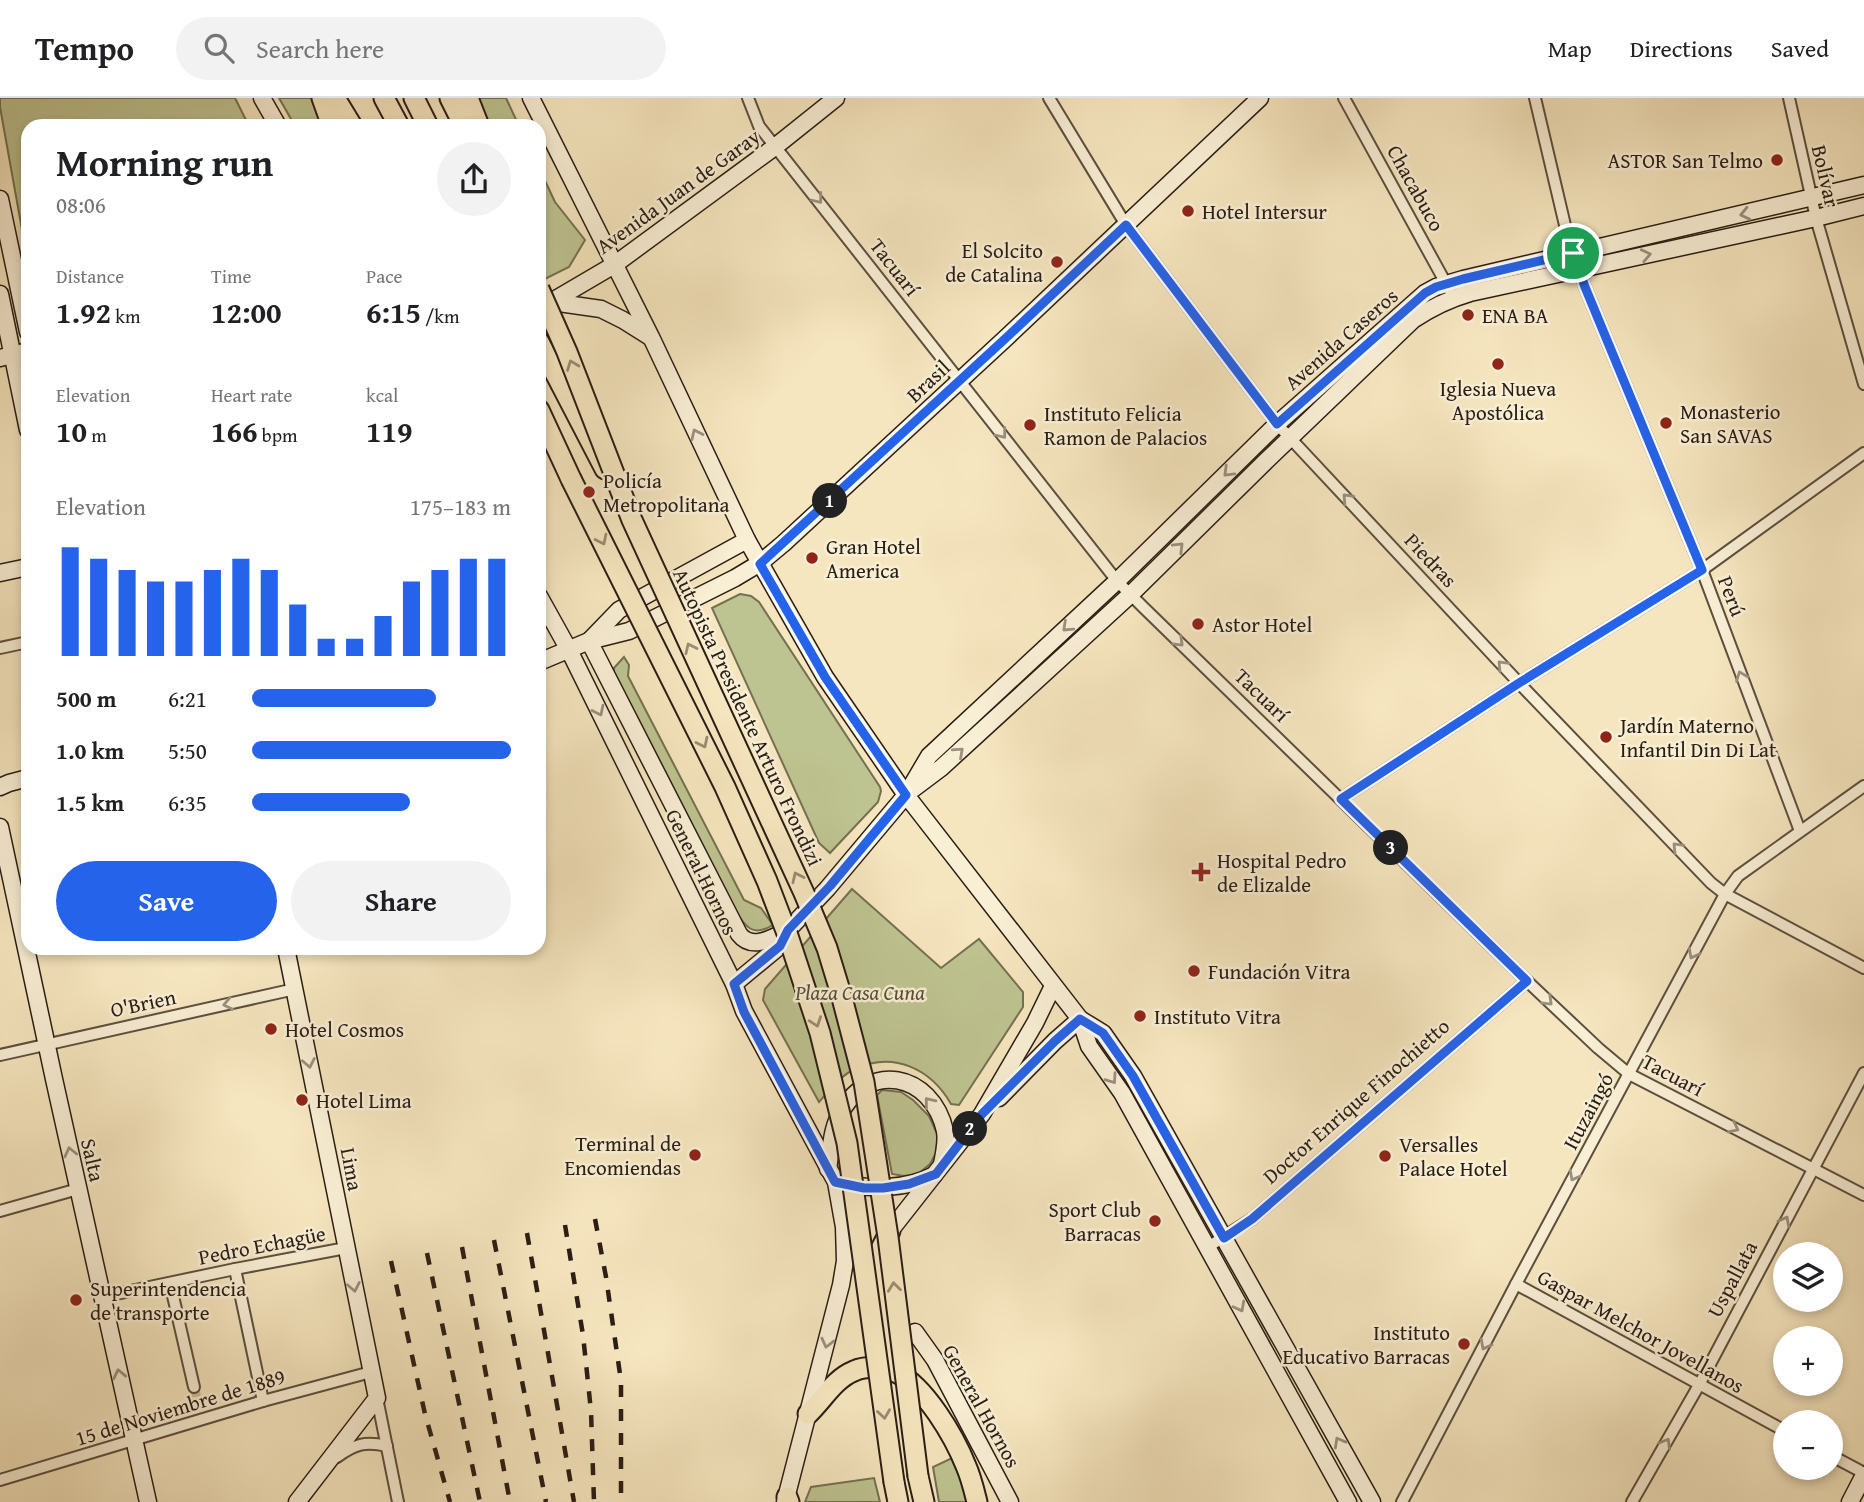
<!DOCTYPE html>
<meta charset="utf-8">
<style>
body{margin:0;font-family:"Gentium Book Plus",serif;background:#f2f2f2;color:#202124;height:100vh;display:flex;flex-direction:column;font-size:26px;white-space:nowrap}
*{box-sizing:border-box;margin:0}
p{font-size:23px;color:#757577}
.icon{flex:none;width:38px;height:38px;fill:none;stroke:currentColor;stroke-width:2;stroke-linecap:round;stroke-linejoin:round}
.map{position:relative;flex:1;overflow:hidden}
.side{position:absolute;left:21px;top:21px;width:525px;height:836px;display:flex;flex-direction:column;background:#fff;border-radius:21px;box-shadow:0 4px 10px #0003}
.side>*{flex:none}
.tools{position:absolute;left:1773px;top:1144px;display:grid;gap:14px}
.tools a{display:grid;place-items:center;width:70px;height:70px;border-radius:50%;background:#fff;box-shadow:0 4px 10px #0003;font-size:35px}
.pin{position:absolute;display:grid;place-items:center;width:60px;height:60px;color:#fff;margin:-30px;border:4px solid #fff;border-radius:50%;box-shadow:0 2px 7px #0007}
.km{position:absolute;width:35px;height:35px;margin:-18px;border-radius:50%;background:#222;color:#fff;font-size:19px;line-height:35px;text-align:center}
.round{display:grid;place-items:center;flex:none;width:74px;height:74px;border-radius:37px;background:#f2f2f2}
.head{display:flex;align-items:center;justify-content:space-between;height:119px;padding:0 35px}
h1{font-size:38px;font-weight:700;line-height:52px}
.stats{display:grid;grid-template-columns:repeat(3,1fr);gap:10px;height:119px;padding:7px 35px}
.stats div{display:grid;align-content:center}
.stats b{font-size:30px;font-weight:700}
.stats small{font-size:19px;font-weight:400}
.stats p{font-size:19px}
.chart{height:196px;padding:14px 35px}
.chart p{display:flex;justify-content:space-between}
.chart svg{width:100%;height:126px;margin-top:7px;stroke:#2563eb;stroke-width:6}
.primary-button{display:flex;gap:14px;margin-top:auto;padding:14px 35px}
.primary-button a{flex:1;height:80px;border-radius:42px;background:#2563eb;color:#fff;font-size:28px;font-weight:700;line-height:80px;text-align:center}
.primary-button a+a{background:#f2f2f2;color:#202124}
ul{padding:0 35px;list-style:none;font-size:23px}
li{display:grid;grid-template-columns:112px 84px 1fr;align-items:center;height:52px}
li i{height:18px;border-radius:9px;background:#2563eb}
header{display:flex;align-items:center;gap:42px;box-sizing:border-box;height:98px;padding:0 35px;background:#fff;border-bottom:2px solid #e0e0e0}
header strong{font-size:33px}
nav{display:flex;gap:38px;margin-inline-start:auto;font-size:24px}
.search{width:490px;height:63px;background:#f2f2f2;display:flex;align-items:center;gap:18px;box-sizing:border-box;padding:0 24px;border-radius:38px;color:#757577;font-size:26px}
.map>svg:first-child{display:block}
</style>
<header>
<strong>Tempo</strong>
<div class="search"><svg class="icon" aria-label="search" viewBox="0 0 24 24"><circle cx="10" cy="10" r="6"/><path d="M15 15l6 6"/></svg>Search here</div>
<nav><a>Map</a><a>Directions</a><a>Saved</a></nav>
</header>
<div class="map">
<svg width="1864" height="1404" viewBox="0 0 1864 1404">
<rect width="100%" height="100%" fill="#f6e6bf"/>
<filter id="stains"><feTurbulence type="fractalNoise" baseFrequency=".00286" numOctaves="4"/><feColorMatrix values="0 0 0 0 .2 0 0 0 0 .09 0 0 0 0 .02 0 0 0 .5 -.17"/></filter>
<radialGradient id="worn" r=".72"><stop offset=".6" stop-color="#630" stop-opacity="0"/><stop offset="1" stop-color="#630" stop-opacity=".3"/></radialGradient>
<g fill="#bec491" stroke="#747052" stroke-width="2">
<polygon points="0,0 235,0 249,28 28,28 28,165 0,9"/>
<polygon points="279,0 316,0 326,28 295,28"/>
<polygon points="477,0 506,0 519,28 488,28"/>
<polygon points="539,70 555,104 585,142 569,169 543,182 539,173"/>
<polygon points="740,496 751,498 759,504 880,689 881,693 878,704 830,755 819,745 712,510"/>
<path d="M624 559 629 567 628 578 744 802 761 810 773 827C752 840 745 828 734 811L614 577V570Z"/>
<path d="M852 791 941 870 979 841 1023 894V909L959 1007 951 1006C931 971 894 953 855 971 841 977 829 993 819 1004L763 902 765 891Z"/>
<polygon points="882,992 901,994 913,1002 929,1018 938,1038 936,1055 930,1066 918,1076 904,1078 892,1076 877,997"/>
<polygon points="952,1360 973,1404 939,1404 933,1369"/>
<polygon points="874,1380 880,1404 805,1404 811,1389"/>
</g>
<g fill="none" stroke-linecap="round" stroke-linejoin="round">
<polyline stroke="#cdbe9d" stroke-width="10" stroke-dasharray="10 5" stroke-linecap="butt" points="194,1289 199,1312"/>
<defs>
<g id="street">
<polyline points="748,0 759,28 1117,483 1144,510 1527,883 1598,950 1629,976 1864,1097"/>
<polyline points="1049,0 1126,127 1277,326 1519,585 1711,785 1725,796 1864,870"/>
<polyline points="1344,0 1449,191"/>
<polyline points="1535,0 1568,140 1585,189 1702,472 1800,733"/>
<polyline points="1789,0 1816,120 1864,286"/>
<polyline points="0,550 28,544"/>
<polyline points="1341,701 1519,585 1702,472 1864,355"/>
<polyline points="0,957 295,891"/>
<polyline points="0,1113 78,1091"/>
<polyline points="1208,1149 1252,1121 1527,883"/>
<polyline points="235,1171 263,1303"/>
<polyline points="170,1185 194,1289"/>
<polyline points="1516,1186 1785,1333"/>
<polyline points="102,1199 235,1171 346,1150"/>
<polyline points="377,1300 398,1404"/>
<polyline points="1830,1357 1864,1375"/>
<path d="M337 1359C355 1346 365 1343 387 1348"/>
<polyline points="0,1382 263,1303 371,1274"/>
<polyline points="1402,1404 1516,1186 1725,796 1738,778 1864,688"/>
<polyline points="1632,1404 1699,1287 1864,975"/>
</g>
<g id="secondary">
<polyline points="262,0 278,28"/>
<polyline points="531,0 651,239 747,442 825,579 906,697 1080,921 1089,948 1122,995 1348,1404"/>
<polyline points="0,101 28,234"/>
<polyline points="0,196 28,332"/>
<polyline points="552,204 601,211 623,222 650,239"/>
<polyline points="539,211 614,167 776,48 836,0"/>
<polyline points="0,260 28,253"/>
<polyline points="0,475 28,469"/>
<polyline points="539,498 569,552 734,886 744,913 836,1084 844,1129 845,1163 841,1187 785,1404"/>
<path d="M589 543 739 836C752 853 772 840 788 832"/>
<polyline points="589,543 619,512 747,442"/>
<polyline points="539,564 589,543 629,533 735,480 760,465 784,445 1007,239 1260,0"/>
<polyline points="0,689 9,685 28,680"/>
<path d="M913 691 941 670 1130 497 1266 363 1413 222C1432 209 1449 201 1470 195L1816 120 1864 108"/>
<polyline points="0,729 54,981 148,1404"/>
<polyline points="286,850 377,1300 297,1404"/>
<polyline points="734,886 780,848 788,832 827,791 906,697 929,658 1117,483 1277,326 1425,195 1436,189 1463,181 1864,87"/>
<polyline points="1080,921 1103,935 1133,978 1372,1404"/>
<polyline points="999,1000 1055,943 1080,921"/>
<path d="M828 1071C831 1053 831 1034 839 1018 867 961 932 975 945 1033 947 1044 944 1055 942 1066"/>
<path d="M843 1087C874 1090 906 1092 934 1077"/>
<polyline points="890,1133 982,1016 1035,925 1053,888"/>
<polyline points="915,1234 935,1262 1010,1404"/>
<polyline points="1850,1404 1864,1377"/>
</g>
<g id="highway">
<polyline points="322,0 332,28"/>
<polyline points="335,0 352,28"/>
<polyline points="384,0 399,28"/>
<polyline points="414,0 428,28"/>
<polyline points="450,0 464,28"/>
<polyline points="468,0 479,28"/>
<polyline points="539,244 605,371"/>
<polyline points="539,312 571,381"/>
<path d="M890 1133C885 1144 877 1156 874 1168 869 1194 891 1247 901 1272"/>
<path d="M808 1316C823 1302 834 1281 854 1273 865 1268 886 1268 896 1274 926 1290 954 1338 966 1368 971 1379 974 1392 977 1404"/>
<polyline points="918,1378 924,1404"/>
<polyline points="894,1384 898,1404"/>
<polyline points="787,1399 789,1404"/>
</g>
</defs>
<use href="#street" stroke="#5c4f3f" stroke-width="14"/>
<use href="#secondary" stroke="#291d14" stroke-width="19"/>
<use href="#highway" stroke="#291d14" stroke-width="23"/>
<use href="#street" stroke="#f9efd5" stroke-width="10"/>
<use href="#secondary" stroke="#f9efd5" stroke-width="16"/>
<use href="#highway" stroke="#f6e6bf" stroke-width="19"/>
<g stroke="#291d14" stroke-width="4.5" stroke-dasharray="12 12" stroke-linecap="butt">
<polyline points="595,1121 606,1179 621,1283 621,1404"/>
<polyline points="565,1127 583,1237 591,1313 594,1404"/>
<polyline points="527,1135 574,1404"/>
<polyline points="494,1142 546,1404"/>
<polyline points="462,1149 510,1404"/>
<polyline points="427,1155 480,1404"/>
<polyline points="391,1163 425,1316 450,1404"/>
</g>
<defs>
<g id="highway-bridge">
<polyline points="539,191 567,254 632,422 804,795 827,850 841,896 864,984 888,1139 918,1378"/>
<polyline points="571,381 725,689 767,783 788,838 820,935 847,1045 894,1384"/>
</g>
</defs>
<use href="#highway-bridge" stroke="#291d14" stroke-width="23" stroke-linecap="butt"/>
<use href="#highway-bridge" stroke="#f6e6bf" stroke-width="19"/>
</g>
<defs><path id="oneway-chevron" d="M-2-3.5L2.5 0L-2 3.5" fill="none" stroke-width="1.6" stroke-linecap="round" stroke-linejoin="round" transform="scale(1.75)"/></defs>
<g stroke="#9b907e">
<use href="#oneway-chevron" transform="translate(818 101) rotate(52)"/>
<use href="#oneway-chevron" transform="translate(1745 116) rotate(167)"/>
<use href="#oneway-chevron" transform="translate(1646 157) rotate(-12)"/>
<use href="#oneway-chevron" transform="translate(696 336) rotate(-115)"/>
<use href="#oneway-chevron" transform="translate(1002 336) rotate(52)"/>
<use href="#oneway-chevron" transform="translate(1228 374) rotate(136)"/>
<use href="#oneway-chevron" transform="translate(1347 400) rotate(-133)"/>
<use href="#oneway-chevron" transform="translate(1179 449) rotate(-45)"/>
<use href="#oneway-chevron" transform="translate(1067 529) rotate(137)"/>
<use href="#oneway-chevron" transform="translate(1179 544) rotate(44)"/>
<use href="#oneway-chevron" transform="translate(1502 567) rotate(-133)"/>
<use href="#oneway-chevron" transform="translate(1741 578) rotate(-111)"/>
<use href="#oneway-chevron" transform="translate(599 613) rotate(64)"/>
<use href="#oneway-chevron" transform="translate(959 654) rotate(-42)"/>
<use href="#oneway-chevron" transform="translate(1677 749) rotate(-134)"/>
<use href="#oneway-chevron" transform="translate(1693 856) rotate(118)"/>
<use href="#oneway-chevron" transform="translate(1548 903) rotate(44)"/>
<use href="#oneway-chevron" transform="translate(228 906) rotate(168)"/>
<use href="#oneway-chevron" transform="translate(309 965) rotate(79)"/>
<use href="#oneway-chevron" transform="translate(1112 981) rotate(55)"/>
<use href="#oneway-chevron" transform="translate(929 1004) rotate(-129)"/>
<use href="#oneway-chevron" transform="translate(1734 1030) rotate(27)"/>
<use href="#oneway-chevron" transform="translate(70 1054) rotate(-103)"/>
<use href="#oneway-chevron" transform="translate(1574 1078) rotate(118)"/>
<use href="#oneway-chevron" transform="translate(1785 1123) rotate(-62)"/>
<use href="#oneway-chevron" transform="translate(354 1189) rotate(79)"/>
<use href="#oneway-chevron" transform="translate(1240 1209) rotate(62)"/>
<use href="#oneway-chevron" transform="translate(827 1245) rotate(104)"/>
<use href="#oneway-chevron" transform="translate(1485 1247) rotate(118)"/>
<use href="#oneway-chevron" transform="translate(119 1276) rotate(-102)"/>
<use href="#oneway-chevron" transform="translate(1339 1344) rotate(-119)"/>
<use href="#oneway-chevron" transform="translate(1666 1345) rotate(-60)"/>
</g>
<g stroke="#9a8c72">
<use href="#oneway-chevron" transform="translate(572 267) rotate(-111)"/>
<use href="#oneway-chevron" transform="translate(602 442) rotate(64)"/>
<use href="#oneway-chevron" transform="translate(690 550) rotate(-115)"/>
<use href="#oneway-chevron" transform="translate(703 645) rotate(64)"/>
<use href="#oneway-chevron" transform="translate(797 779) rotate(-115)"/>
<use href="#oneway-chevron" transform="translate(816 924) rotate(71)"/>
<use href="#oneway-chevron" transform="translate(894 1189) rotate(-97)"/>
<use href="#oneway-chevron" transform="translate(884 1316) rotate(82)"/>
</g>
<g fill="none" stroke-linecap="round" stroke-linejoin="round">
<defs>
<polygon id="route" points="1126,127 1277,326 1425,195 1436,189 1463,181 1573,155 1585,189 1702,472 1519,585 1341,701 1527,883 1252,1121 1224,1140 1133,978 1103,935 1080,921 1055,943 982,1016 936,1076 909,1086 883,1090 864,1090 835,1084 744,914 734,886 780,848 788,832 830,788 906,697 825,579 760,466 1007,239"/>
</defs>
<use href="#route" stroke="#fff" stroke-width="14"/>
<use href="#route" stroke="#2563eb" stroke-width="9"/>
</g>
<g fill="#8f2418" stroke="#f9efd5" stroke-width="2.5">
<circle cx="1777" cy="62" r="7"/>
<circle cx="1188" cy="113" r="7"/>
<circle cx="1057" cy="164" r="7"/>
<circle cx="1468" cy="217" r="7"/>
<circle cx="1498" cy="266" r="7"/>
<circle cx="1666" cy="325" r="7"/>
<circle cx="1030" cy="327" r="7"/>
<circle cx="589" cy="394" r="7"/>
<circle cx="812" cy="460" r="7"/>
<circle cx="1198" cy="526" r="7"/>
<circle cx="1606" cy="639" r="7"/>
<path d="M1197.5 763.5h7v7h7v7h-7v7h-7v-7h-7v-7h7z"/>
<circle cx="1194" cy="873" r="7"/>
<circle cx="1140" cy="918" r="7"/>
<circle cx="271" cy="931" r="7"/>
<circle cx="302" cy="1002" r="7"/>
<circle cx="695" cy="1057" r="7"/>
<circle cx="1385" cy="1058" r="7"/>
<circle cx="1155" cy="1123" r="7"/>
<circle cx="76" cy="1202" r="7"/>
<circle cx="1464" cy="1246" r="7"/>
</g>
<g text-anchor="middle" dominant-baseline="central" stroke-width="5" stroke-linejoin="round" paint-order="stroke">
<g font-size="21" fill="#291d14" stroke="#f9efd5" text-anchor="start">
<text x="1763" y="62" text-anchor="end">ASTOR San Telmo</text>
<text x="1202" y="113">Hotel Intersur</text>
<text x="1043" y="152" text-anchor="end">El Solcito<tspan x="1043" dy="24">de Catalina</tspan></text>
<text x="1482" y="217">ENA BA</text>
<text x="1498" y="290" text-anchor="middle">Iglesia Nueva<tspan x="1498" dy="24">Apostólica</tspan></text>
<text x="1680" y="313">Monasterio<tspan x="1680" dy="24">San SAVAS</tspan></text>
<text x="1044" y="315">Instituto Felicia<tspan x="1044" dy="24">Ramon de Palacios</tspan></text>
<text x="603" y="382">Policía<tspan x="603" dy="24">Metropolitana</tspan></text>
<text x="826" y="448">Gran Hotel<tspan x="826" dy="24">America</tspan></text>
<text x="1212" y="526">Astor Hotel</text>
<text x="1620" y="627">Jardín Materno<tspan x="1620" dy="24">Infantil Din Di Lat</tspan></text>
<text x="1217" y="762">Hospital Pedro<tspan x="1217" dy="24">de Elizalde</tspan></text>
<text x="1208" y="873">Fundación Vitra</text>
<text x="1154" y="918">Instituto Vitra</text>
<text x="285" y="931">Hotel Cosmos</text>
<text x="316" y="1002">Hotel Lima</text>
<text x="681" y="1045" text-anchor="end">Terminal de<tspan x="681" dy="24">Encomiendas</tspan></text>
<text x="1399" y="1046">Versalles<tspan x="1399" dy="24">Palace Hotel</tspan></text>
<text x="1141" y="1111" text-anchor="end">Sport Club<tspan x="1141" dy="24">Barracas</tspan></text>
<text x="90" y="1190">Superintendencia<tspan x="90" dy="24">de transporte</tspan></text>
<text x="1450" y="1234" text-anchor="end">Instituto<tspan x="1450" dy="24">Educativo Barracas</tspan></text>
</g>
<g font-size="21" fill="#291d14" stroke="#f9efd5">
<text transform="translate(1826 78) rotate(77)">Bolívar</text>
<text transform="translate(1416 90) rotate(61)">Chacabuco</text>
<text transform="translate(678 93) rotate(-36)">Avenida Juan de Garay</text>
<text transform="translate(895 169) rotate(52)">Tacuarí</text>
<text transform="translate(1341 241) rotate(-41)">Avenida Caseros</text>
<text transform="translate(928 283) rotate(-43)">Brasil</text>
<text transform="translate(1431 462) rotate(47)">Piedras</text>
<text transform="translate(1732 498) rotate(69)">Perú</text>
<text transform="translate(1262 597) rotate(44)">Tacuarí</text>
<text transform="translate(748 619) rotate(65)">Autopista Presidente Arturo Frondizi</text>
<text transform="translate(702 774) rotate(64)">General Hornos</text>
<text transform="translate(143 905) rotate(-12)">O'Brien</text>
<text transform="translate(1673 977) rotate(28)">Tacuarí</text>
<text transform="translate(1356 1003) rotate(-41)">Doctor Enrique Finochietto</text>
<text transform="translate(1588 1013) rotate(-62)">Ituzaingó</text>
<text transform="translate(93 1062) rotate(77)">Salta</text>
<text transform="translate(352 1071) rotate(79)">Lima</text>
<text transform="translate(262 1147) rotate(-11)">Pedro Echagüe</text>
<text transform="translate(1732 1181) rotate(-62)">Uspallata</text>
<text transform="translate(1641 1233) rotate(29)">Gaspar Melchor Jovellanos</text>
<text transform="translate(982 1308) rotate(61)">General Hornos</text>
<text transform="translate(180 1309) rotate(-17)">15 de Noviembre de 1889</text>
</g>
<g font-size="21" font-style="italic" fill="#564f3a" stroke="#f9efd5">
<text x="860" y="894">Plaza Casa Cuna</text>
</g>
</g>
<rect width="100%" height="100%" filter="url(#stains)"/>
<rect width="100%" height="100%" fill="url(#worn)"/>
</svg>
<div class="tools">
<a><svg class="icon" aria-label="layers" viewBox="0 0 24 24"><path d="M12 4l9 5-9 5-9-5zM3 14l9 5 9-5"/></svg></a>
<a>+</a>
<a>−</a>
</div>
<div class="pin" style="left:1573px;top:155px;background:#1e9e55"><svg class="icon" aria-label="arrive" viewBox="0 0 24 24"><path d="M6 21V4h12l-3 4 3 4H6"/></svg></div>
<b class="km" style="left:830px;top:403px">1</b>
<b class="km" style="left:970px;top:1031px">2</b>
<b class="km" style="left:1391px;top:750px">3</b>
<section class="side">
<div class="head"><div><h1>Morning run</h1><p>08:06</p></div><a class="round"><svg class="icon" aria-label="share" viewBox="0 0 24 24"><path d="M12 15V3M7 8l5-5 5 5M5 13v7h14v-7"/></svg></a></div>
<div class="stats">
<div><p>Distance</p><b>1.92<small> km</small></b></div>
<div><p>Time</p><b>12:00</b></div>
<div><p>Pace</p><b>6:15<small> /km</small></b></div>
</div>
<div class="stats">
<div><p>Elevation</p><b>10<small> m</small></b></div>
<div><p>Heart rate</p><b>166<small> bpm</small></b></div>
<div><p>kcal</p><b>119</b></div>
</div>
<div class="chart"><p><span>Elevation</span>175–183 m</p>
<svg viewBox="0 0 160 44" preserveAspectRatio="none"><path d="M5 44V6M15 44V10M25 44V14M35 44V18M45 44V18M55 44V14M65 44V10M75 44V14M85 44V26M95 44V38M105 44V38M115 44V30M125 44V18M135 44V14M145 44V10M155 44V10"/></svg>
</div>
<ul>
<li><b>500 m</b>6:21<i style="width:71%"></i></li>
<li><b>1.0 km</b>5:50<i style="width:100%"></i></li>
<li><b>1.5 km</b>6:35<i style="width:61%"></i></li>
</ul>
<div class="primary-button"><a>Save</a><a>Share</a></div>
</section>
</div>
